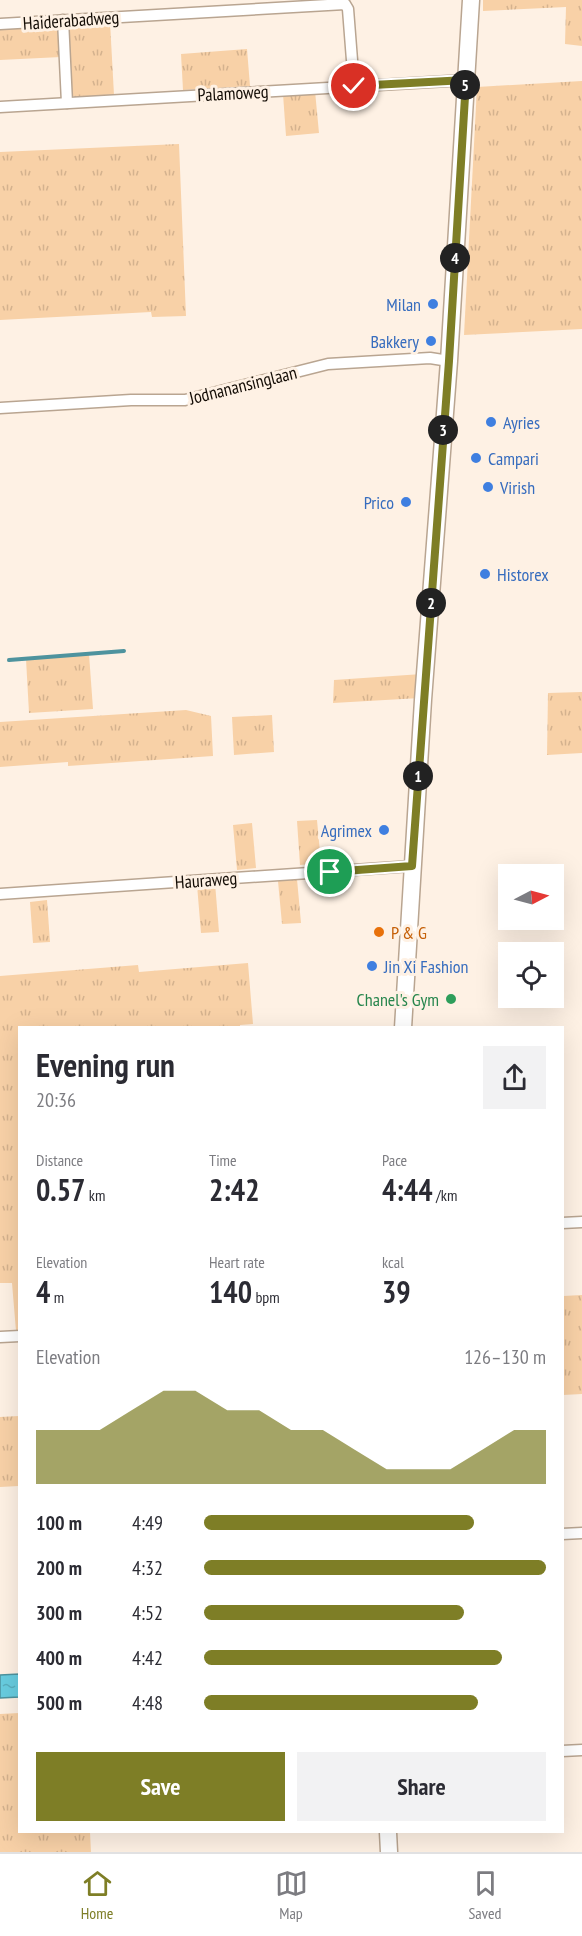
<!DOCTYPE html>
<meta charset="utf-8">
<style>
body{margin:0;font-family:"PT Sans Narrow",sans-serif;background:#f2f2f3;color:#2b2b33;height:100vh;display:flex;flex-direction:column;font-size:22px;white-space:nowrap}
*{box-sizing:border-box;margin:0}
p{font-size:20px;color:#7c7c81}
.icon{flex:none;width:33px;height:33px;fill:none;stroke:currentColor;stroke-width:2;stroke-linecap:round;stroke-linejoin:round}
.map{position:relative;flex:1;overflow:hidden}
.details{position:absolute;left:18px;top:1026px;width:546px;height:807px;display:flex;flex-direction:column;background:#fff;border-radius:0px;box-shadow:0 6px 24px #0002}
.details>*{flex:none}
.needle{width:39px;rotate:84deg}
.buttons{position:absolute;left:498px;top:864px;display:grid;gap:12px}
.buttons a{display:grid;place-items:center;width:66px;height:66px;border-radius:0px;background:#fff;box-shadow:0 6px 24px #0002;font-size:30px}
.pin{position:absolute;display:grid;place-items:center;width:51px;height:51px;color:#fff;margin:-26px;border:3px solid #fff;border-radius:50%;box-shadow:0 2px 6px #0007}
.km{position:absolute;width:30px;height:30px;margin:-15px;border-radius:50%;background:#222;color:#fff;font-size:16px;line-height:30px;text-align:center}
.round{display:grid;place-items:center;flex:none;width:63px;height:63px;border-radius:0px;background:#f2f2f3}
.headline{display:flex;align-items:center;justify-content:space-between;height:102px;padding:0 18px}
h1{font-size:33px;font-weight:700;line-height:45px}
.metrics{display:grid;grid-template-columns:repeat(3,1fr);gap:9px;height:102px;padding:6px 18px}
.metrics div{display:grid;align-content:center}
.metrics b{font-size:30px;font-weight:700}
.metrics small{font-size:16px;font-weight:400}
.metrics p{font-size:16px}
.chart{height:168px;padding:12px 18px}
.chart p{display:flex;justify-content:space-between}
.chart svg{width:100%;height:108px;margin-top:6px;fill:#7e7e26;opacity:.7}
.cta{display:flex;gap:12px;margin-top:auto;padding:12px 18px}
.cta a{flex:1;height:69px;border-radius:0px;background:#7e7e26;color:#fff;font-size:24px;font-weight:700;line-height:69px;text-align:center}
.cta a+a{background:#f2f2f3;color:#2b2b33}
ul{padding:0 18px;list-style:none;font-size:20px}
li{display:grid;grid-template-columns:96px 72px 1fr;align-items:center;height:45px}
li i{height:15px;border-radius:8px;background:#7e7e26}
.tab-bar{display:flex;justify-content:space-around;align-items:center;height:84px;border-top:2px solid #e1e1e2;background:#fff;font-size:16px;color:#7c7c81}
.tab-bar a{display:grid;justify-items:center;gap:3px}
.tab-bar .current{color:#7e7e26}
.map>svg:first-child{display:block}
</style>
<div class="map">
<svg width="582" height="1852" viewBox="0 0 582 1852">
<defs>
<pattern id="grass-tufts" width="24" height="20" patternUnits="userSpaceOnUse" patternTransform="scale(1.5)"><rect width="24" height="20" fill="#f8d1a7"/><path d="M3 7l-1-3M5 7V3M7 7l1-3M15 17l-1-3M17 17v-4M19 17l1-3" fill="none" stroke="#d4b28e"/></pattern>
<pattern id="water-ripples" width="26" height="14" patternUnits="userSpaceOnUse" patternTransform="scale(1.5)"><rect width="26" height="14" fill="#68cde0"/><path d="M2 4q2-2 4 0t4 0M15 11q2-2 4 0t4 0" fill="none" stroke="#59afbf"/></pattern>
</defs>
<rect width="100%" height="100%" fill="#fef1e4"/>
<g fill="url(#grass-tufts)">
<polygon points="483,0 582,0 582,46 565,44 566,7 483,11"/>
<polygon points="110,22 114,95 75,97 72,95 67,33 72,24"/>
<polygon points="53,23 59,29 61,57 0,60 0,27"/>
<polygon points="247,49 250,86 183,90 181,54"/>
<polygon points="582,81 582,329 464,335 477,87"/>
<polygon points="315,91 319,133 286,136 283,94"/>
<polygon points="179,144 186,316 152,317 151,312 0,320 0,152"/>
<polygon points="89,654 93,709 29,713 26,659"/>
<polygon points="422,674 420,698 333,703 334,680"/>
<polygon points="582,692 582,753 547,755 548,693"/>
<polygon points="186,710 211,716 213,756 68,766 68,762 0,767 0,722"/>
<polygon points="272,715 274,752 234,755 232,717"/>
<polygon points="317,820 321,863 300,865 297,821"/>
<polygon points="252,823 256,868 237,870 233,825"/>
<polygon points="297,879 301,923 282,924 278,881"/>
<polygon points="215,883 219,932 201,933 197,885"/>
<polygon points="47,900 50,942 33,943 30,902"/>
<polygon points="248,963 253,1024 240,1025 240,1028 20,1028 19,1331 16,1331 12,1283 0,1283 0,976 138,965 139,972"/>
<polygon points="582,1295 582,1394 563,1395 563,1296"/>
<polygon points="19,1416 19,1486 0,1487 0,1417"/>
<polygon points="19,1713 20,1832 90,1832 91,1852 0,1852 0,1714"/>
</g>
<polygon fill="url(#water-ripples)" stroke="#4e939e" stroke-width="1.5" points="19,1674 19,1697 0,1698 0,1675"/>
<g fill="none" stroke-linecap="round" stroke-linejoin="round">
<polyline stroke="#4e939e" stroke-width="4" points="9,660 124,651"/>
<defs>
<g id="minor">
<polyline points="63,20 67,103"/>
<polyline points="0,24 345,4 348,9 354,86"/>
<polyline points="0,107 466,80"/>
<polyline points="0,408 131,400 185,400 328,364 430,358 449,361"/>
<polyline points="0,894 412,866"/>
<polyline points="562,1223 582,1222"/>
<polyline points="0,1337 20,1336"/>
<polyline points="562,1534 582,1533"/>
<polyline points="562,1751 582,1750"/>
</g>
<g id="primary">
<polyline points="403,1028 423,700 449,361 471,0"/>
<polyline points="388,1832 389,1852"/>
</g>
</defs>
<use href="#minor" stroke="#b9a591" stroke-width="13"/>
<use href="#primary" stroke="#b9a591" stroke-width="19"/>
<use href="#minor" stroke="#fff" stroke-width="10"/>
<use href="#primary" stroke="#fff" stroke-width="16"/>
</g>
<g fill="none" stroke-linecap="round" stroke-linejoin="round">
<defs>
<polyline id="route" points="330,872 412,866 449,361 466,80 354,86"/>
</defs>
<use href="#route" stroke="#fff" stroke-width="12"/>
<use href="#route" stroke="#7e7e26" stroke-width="8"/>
</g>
<g fill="#3f7fe0" stroke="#fef1e4" stroke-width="2">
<circle cx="433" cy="304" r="6"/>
<circle cx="431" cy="341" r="6"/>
<circle cx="491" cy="422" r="6"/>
<circle cx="476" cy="458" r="6"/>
<circle cx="488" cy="487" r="6"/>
<circle cx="406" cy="502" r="6"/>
<circle cx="485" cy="574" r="6"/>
<circle cx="384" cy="830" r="6"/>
<circle cx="372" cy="966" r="6"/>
</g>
<circle fill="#e8710a" stroke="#fef1e4" stroke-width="2" cx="379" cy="932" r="6"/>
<circle fill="#2e9e5b" stroke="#fef1e4" stroke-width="2" cx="451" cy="999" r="6"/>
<g text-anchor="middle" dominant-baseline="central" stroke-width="6" stroke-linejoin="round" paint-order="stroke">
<g font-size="18" fill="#130c05" stroke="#fef1e4">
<text transform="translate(71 20) rotate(-4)">Haiderabadweg</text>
<text transform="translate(233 93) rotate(-3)">Palamoweg</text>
<text transform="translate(243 385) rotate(-14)">Jodnanansinglaan</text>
<text transform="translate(206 880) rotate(-4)">Hauraweg</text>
</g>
<g font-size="18" fill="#366cbe" stroke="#fef1e4" text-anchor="start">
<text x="421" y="304" text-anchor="end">Milan</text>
<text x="419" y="341" text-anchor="end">Bakkery</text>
<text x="503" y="422">Ayries</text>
<text x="488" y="458">Campari</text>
<text x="500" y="487">Virish</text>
<text x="394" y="502" text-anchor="end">Prico</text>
<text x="497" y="574">Historex</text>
<text x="372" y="830" text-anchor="end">Agrimex</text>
<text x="384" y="966">Jin Xi Fashion</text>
</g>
<g font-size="18" fill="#c56008" stroke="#fef1e4" text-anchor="start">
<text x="391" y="932">P &amp; G</text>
</g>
<g font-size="18" fill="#27864d" stroke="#fef1e4" text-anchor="end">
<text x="439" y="999">Chanel's Gym</text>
</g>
</g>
</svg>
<div class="buttons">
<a><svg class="needle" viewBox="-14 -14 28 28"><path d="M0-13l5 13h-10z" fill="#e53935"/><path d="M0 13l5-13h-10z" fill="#7c7c81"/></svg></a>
<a><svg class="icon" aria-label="locate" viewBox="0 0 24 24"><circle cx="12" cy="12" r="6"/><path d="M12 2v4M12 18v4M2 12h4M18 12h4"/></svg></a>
</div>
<div class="pin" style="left:330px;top:872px;background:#1e9e55"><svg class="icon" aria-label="arrive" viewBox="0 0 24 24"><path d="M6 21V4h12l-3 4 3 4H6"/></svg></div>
<div class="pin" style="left:354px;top:86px;background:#d93025"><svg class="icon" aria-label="check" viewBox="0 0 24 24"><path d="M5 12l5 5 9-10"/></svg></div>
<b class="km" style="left:418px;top:776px">1</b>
<b class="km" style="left:431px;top:603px">2</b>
<b class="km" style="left:443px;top:430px">3</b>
<b class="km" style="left:455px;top:258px">4</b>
<b class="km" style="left:465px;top:85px">5</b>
<section class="details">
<div class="headline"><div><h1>Evening run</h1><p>20:36</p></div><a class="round"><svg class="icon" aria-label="share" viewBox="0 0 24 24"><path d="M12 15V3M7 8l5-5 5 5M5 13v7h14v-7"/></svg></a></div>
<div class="metrics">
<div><p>Distance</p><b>0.57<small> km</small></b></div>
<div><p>Time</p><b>2:42</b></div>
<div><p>Pace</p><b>4:44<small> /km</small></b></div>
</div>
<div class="metrics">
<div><p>Elevation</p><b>4<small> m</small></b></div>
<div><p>Heart rate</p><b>140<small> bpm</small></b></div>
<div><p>kcal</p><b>39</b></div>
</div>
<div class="chart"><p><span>Elevation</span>126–130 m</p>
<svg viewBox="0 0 160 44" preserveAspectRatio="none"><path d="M0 44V22L10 22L20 22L30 14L40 6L50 6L60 14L70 14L80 22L90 22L100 30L110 38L120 38L130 38L140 30L150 22L160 22V44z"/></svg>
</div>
<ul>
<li><b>100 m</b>4:49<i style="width:79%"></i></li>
<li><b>200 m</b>4:32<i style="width:100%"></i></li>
<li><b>300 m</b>4:52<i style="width:76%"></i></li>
<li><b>400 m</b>4:42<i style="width:87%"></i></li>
<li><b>500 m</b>4:48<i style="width:80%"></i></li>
</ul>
<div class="cta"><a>Save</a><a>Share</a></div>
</section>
</div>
<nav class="tab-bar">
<a class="current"><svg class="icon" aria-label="home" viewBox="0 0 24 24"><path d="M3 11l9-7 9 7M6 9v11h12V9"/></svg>Home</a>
<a><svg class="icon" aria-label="map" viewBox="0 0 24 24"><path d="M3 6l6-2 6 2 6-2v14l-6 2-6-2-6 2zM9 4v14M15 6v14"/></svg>Map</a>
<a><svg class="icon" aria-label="saved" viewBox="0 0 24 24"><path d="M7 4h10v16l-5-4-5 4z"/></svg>Saved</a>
</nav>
